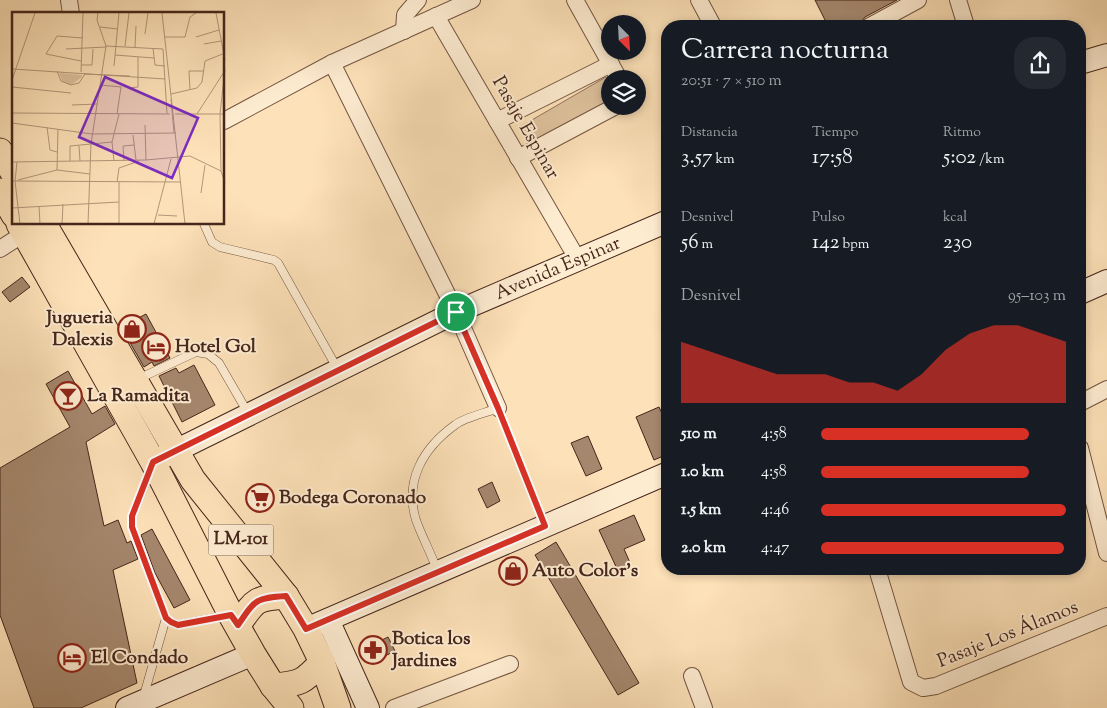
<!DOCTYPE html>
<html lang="es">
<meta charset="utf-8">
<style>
body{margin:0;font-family:"Sorts Mill Goudy",serif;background:#242831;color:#f1f3f6;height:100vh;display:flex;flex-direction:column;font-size:19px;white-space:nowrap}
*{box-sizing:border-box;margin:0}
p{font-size:16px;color:#9ea1a6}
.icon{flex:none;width:28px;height:28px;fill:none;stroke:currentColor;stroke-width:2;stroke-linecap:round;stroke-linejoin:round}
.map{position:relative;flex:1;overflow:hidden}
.sheet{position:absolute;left:661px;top:20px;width:425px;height:555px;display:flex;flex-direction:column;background:#171b24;border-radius:20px;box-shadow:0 2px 8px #0003}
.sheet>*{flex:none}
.needle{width:32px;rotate:156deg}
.controls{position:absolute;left:601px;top:15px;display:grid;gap:10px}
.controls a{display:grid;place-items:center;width:45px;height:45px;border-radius:50%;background:#171b24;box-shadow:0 2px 8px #0003;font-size:25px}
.pin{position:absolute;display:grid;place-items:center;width:42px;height:42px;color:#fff;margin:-21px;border:2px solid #fff;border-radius:50%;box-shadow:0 1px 5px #0007}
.round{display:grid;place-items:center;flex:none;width:52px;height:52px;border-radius:20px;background:#242831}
.head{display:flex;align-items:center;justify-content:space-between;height:85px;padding:0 20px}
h1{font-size:28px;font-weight:600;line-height:38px}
.metrics{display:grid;grid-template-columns:repeat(3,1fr);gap:8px;height:85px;padding:5px 20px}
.metrics div{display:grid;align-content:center}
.metrics b{font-size:21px;font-weight:600}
.metrics small{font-size:14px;font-weight:400}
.metrics p{font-size:14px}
.chart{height:140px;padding:10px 20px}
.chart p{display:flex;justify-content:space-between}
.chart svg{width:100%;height:90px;margin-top:5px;fill:#d93025;opacity:.7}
ul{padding:0 20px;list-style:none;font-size:16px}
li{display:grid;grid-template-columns:80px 60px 1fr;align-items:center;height:38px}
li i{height:12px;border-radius:6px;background:#d93025}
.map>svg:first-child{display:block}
</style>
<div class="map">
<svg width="1107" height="708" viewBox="0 0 1107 708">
<rect width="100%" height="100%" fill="#fde1b8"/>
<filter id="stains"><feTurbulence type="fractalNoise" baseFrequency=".004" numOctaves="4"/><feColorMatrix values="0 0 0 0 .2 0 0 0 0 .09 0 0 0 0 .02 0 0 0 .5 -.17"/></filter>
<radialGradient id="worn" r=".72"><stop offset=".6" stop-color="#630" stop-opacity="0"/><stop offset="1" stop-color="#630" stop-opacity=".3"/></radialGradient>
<polygon fill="#dec19d" stroke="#92745c" points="606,77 610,83 610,106 534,149 518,128"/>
<g fill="#a5876d" stroke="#45261b">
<polygon points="815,0 897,0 865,17 860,24 856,26 828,26"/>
<polygon points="22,277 30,287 10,302 2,292"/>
<polygon points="146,314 170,358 154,366 152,362 144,367 121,327"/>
<polygon points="194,365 215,405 182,422 159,376 176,368 179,373"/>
<polygon points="68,371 92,414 105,406 115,424 86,442 104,526 118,520 127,543 131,541 138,559 113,570 137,683 81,708 34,708 0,615 0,468 70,427 46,384"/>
<polygon points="659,407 668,426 668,454 654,460 636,417"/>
<polygon points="588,436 602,469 586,476 571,443"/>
<polygon points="492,482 500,501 487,508 478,489"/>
<polygon points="634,515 645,540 624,549 631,565 618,571 599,530"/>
<polygon points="152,529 190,600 174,608 155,573 141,535"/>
<polygon points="556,542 639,683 618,695 535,555"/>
<polygon points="388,637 395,651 373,662 366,648"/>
</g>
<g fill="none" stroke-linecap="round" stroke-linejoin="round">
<defs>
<g id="lane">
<polyline points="204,224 212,242 220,247 274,260 278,263 337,368"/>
<polyline points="138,379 196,352 208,354 219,363 248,413"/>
<polyline points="151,469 132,516 132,527 166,618 171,622 178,625 228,615"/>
<path d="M437 570C431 553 422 537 416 520 404 481 423 448 455 425 465 417 486 413 498 408L544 524"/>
<polyline points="144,695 166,618"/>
</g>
<g id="street">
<polyline points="69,0 71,14"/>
<polyline points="575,0 619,79"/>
<polyline points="699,0 713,26"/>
<polyline points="958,0 966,26"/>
<polyline points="436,16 578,260"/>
<polyline points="870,26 918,0"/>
<polyline points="404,31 405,15 418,0"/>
<polyline points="332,63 456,312 498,408"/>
<polyline points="224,121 332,63 472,0"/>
<polyline points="497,121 611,64"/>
<polyline points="518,158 616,106"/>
<polyline points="0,249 31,229"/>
<polyline points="1080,403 1107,389"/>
<polyline points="1080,448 1107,553"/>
<polyline points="877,569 911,682 923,688 936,686 1107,616"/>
<polyline points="692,676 704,708"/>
<polyline points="394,708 510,664"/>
</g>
<g id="secondary">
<polyline points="1080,63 1107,55"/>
<polyline points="1080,293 1107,281"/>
<polyline points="159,459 456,312 668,221"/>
<polyline points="328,620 368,708"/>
<polyline points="306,629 668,473"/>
<polyline points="127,708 253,654"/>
</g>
<g id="primary">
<polyline points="0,151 14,174"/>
<polyline points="0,191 14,215"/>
<polyline points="19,224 153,462 231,615 253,654 273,686 291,708"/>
<polyline points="44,224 193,480 286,596 306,629 322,662 338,708"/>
<path d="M238 625C255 600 255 598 286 596"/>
<path d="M273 686C300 684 304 682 322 662"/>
</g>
</defs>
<use href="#lane" stroke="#735542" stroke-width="9"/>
<use href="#street" stroke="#735542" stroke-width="18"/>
<use href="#secondary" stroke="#45261b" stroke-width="24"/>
<use href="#primary" stroke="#45261b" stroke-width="27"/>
<use href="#lane" stroke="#feecd1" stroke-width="8"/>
<use href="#street" stroke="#feecd1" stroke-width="16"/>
<use href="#secondary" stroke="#feecd1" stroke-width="22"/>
<use href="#primary" stroke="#fde1b8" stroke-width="25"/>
</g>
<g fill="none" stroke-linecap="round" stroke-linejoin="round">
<defs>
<path id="route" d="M456 312 498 408 545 526 306 629 286 596C255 598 255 600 238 625L231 615 178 625 171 622 166 618 132 527V516L153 462Z"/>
</defs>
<use href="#route" stroke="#fff" stroke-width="10"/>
<use href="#route" stroke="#d93025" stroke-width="6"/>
</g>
<defs>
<symbol id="shop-ring" viewBox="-11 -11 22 22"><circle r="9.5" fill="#feecd1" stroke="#8f2418" stroke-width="1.5"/><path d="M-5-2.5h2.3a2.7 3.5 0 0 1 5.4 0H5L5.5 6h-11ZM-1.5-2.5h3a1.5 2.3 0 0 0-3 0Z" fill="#8f2418"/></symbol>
<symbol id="hotel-ring" viewBox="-11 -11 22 22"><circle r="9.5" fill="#feecd1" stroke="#8f2418" stroke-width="1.5"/><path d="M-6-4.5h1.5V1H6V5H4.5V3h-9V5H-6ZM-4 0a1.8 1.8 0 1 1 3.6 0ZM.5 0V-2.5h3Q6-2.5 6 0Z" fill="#8f2418"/></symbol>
<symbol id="bar-ring" viewBox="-11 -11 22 22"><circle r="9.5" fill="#feecd1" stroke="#8f2418" stroke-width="1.5"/><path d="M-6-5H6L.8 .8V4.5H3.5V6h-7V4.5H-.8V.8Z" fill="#8f2418"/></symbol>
<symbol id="supermarket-ring" viewBox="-11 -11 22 22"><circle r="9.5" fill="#feecd1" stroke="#8f2418" stroke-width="1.5"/><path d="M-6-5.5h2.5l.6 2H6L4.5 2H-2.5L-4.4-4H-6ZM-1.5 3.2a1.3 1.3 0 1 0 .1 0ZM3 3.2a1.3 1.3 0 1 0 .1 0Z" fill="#8f2418"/></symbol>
<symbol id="pharmacy-ring" viewBox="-11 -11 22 22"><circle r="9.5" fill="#feecd1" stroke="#8f2418" stroke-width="1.5"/><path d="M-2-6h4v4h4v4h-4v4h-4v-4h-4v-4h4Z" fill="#8f2418"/></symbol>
</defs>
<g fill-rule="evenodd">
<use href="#shop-ring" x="116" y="313" width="32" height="32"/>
<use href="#hotel-ring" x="140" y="331" width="32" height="32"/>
<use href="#bar-ring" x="52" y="380" width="32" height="32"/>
<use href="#supermarket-ring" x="244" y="482" width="32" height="32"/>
<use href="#shop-ring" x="497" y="555" width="32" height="32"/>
<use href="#pharmacy-ring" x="357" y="634" width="32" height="32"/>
<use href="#hotel-ring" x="56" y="642" width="32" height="32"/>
</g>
<g text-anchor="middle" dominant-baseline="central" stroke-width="4" stroke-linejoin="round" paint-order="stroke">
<rect fill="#feecd1" stroke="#7c6152" stroke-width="1" x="208.5" y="524.5" width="65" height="31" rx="4"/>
<g font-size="18" font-weight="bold" fill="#45261b">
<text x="241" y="540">LM-101</text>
</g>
<g font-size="19" fill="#45261b" stroke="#feecd1">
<text transform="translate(525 128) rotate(60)">Pasaje Espinar</text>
<text transform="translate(558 269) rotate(-23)">Avenida Espinar</text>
<text transform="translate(1008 635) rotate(-22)">Pasaje Los Álamos</text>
</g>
<g font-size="19" font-weight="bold" fill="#45261b" stroke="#feecd1" text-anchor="start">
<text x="113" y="318" text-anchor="end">Jugueria<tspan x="113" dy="22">Dalexis</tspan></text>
<text x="175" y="347">Hotel Gol</text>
<text x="87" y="396">La Ramadita</text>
<text x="279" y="498">Bodega Coronado</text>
<text x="532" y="571">Auto Color's</text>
<text x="392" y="639">Botica los<tspan x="392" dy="22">Jardines</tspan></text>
<text x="91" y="658">El Condado</text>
</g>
</g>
<g transform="translate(12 12)">
<rect width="212" height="212" fill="#fde1b8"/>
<path d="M47 61 70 63V65L59 73 51 70Z" fill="#dec19d"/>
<path fill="none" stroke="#b39679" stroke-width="1" d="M86 1 85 8 94 34M150 1 173 212M204 1 213 48M88 15 106 17M133 22 136 1M153 25H173L178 5 184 1M184 25 207 18M192 32 209 29M113 34 117 1M123 35 124 14M141 36 143 53 153 54M54 37 94 35M103 43 142 46M69 49 34 42 45 24 71 26M69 53H80L81 37M102 54 107 1M0 57 153 67M213 57 208 102 209 159 213 171M45 59 49 69 59 73 67 71 73 62M69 60 71 1M72 62 118 64M0 68 23 1M88 73 109 75 105 102M0 75 59 81M117 76 126 75V45M178 78 177 59H191M159 82 185 76 190 70 193 49 213 41M159 87 162 121M60 93 85 92M0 101 158 102M163 102H213M185 102 212 60M0 111 80 122 164 121M133 113 134 148M35 115 38 138 45 140M121 123 124 148M67 134 68 149M58 149V134L100 130M102 149 100 130 107 102M112 149 111 134 122 133M0 150 134 148 178 144 209 159M5 150 3 169 8 212M45 158 46 117M6 168 45 158 78 162M0 169 169 170M105 170 107 156 127 149M107 170V212M189 181 193 153M27 194 28 212M0 196 107 190M146 203 165 204M50 212 51 192M76 212 79 132 94 34 151 37 155 102M142 212 159 147"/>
<path fill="#7b2cbf" fill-opacity="0.15" stroke="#7b2cbf" stroke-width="2.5" d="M93 65 186 106 160 166 67 125Z"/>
<rect width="212" height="212" fill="none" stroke="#45261b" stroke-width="2.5"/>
</g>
<rect width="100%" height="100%" filter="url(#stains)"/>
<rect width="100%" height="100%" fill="url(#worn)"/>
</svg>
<div class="controls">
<a><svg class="needle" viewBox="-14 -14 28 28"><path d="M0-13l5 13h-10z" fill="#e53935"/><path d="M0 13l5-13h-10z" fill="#9ea1a6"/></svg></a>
<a><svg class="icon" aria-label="layers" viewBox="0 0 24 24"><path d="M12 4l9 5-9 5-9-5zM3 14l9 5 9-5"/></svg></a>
</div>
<div class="pin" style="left:456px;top:312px;background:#1e9e55"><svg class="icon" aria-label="arrive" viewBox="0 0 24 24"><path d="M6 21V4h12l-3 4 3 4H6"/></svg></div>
<section class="sheet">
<div class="head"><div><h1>Carrera nocturna</h1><p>20:51 · 7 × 510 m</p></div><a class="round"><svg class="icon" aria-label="share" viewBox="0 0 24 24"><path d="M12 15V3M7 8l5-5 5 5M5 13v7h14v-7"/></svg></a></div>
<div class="metrics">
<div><p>Distancia</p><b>3.57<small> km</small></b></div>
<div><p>Tiempo</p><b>17:58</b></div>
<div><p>Ritmo</p><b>5:02<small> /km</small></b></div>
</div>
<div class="metrics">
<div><p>Desnivel</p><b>56<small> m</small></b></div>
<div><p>Pulso</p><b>142<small> bpm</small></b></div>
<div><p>kcal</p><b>230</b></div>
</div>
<div class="chart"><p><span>Desnivel</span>95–103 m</p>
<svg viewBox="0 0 160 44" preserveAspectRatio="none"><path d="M0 44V14L10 18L20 22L30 26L40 30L50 30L60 30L70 34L80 34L90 38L100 30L110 18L120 10L130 6L140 6L150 10L160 14V44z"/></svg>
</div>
<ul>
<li><b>510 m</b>4:58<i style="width:85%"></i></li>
<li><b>1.0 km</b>4:58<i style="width:85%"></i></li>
<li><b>1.5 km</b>4:46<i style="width:100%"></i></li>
<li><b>2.0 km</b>4:47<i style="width:99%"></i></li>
</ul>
</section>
</div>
